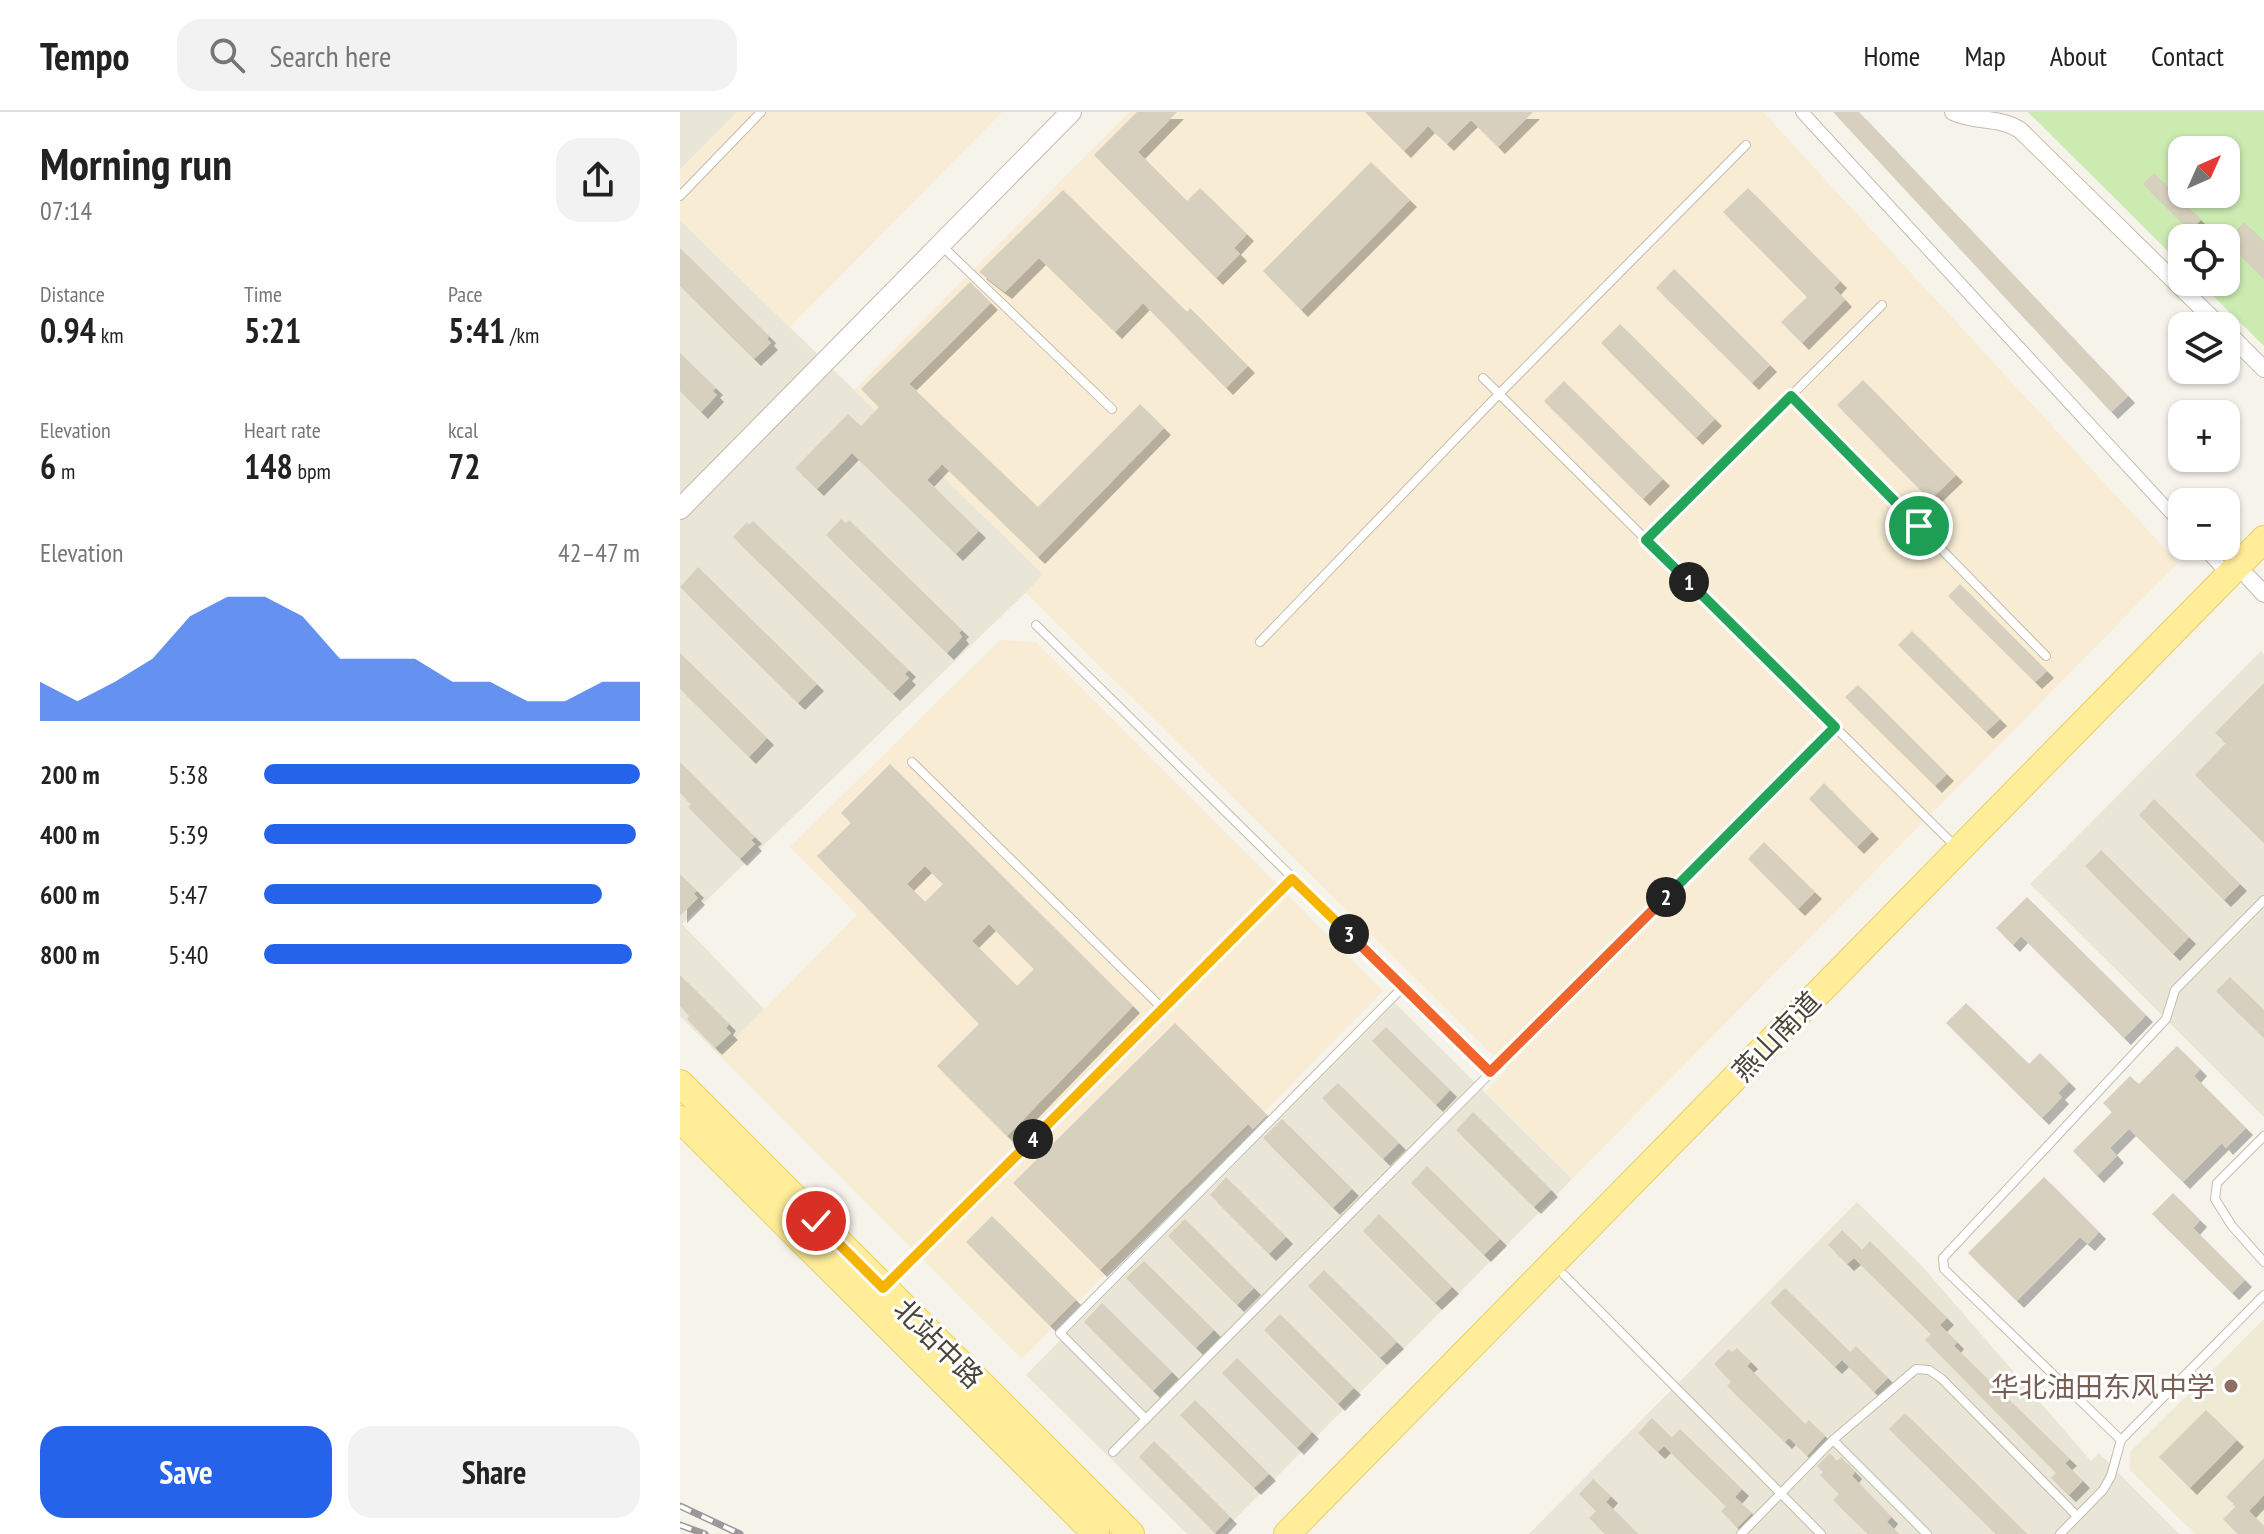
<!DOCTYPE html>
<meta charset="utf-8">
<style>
body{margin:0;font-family:"PT Sans Narrow","Noto Sans SC",sans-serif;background:#f2f2f2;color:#222;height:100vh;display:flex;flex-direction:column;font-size:30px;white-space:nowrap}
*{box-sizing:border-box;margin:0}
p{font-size:26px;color:#767676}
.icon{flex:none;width:44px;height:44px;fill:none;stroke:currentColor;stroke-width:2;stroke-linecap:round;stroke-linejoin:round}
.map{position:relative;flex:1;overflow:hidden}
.drawer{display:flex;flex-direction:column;background:#fff;width:680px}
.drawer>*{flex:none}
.needle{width:52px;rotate:45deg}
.fabs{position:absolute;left:1488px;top:24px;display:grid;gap:16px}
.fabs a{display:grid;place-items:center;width:72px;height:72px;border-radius:16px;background:#fff;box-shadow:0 2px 6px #0004;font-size:40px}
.pin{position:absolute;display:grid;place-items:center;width:68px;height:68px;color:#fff;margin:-34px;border:4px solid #fff;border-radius:50%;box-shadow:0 2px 8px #0007}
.km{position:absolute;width:40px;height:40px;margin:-20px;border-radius:50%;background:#222;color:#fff;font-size:22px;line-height:40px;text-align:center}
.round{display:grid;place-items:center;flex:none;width:84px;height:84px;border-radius:24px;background:#f2f2f2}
.head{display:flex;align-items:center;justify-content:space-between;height:136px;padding:0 40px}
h1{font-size:44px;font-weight:600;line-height:60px}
.figures{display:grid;grid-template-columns:repeat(3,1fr);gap:12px;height:136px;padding:8px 40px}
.figures div{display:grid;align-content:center}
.figures b{font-size:34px;font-weight:600}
.figures small{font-size:22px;font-weight:400}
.figures p{font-size:22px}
.chart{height:224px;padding:16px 40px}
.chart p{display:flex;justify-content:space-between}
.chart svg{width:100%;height:144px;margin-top:8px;fill:#2563eb;opacity:.7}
.action{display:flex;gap:16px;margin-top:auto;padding:16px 40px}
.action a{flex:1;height:92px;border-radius:24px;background:#2563eb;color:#fff;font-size:32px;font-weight:600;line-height:92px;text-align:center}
.action a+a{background:#f2f2f2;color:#222}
ul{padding:0 40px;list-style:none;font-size:26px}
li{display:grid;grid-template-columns:128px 96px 1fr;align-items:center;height:60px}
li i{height:20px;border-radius:10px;background:#2563eb}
header{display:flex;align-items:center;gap:48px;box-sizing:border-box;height:112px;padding:0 40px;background:#fff;border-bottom:2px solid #e0e0e0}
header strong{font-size:38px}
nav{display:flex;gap:44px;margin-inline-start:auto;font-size:28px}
.search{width:560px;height:72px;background:#f2f2f2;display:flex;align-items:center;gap:20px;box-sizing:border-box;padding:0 28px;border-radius:24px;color:#767676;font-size:30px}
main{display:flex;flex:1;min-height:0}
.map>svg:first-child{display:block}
</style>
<header>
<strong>Tempo</strong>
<div class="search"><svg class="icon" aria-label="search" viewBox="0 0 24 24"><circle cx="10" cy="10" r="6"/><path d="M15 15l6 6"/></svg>Search here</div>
<nav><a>Home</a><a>Map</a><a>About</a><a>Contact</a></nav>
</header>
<main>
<section class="drawer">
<div class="head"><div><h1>Morning run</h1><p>07:14</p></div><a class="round"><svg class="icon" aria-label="share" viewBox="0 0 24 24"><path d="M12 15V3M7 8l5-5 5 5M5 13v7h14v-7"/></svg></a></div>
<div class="figures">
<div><p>Distance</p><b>0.94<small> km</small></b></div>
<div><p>Time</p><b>5:21</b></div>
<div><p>Pace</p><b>5:41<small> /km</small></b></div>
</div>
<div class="figures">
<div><p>Elevation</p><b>6<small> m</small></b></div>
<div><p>Heart rate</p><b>148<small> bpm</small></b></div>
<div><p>kcal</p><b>72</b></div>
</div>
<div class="chart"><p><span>Elevation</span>42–47 m</p>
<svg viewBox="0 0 160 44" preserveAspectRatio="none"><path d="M0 44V32L10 38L20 32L30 25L40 12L50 6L60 6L70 12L80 25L90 25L100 25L110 32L120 32L130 38L140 38L150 32L160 32V44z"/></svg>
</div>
<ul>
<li><b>200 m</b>5:38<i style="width:100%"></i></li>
<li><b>400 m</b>5:39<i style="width:99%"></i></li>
<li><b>600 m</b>5:47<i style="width:90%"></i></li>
<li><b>800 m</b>5:40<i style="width:98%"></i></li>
</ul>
<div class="action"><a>Save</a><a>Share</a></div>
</section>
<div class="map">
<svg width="1584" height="1422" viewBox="0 0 1584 1422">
<defs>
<filter id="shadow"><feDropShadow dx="7" dy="7" stdDeviation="0" flood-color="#0004"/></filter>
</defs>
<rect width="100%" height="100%" fill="#f5f3ea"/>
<g fill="#eae6d7">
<polygon points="0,0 57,0 0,58"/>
<polygon points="0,108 364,463 2,812 85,898 39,943 0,904"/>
<polygon points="1581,539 1584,543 1584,1005 1350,772"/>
<polygon points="715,891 892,1067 540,1422 507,1422 346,1263"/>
<polygon points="1177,1090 1241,1153 1411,1349 1419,1341 1499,1422 849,1422"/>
</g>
<g fill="#f8edd4">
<polygon points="57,0 322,0 110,215 0,108 0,58"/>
<polygon points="449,0 1083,0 1498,451 892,1067 805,980 827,957 346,481 363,462 174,278"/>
<polygon points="320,528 356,530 703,879 342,1247 39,943 177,803 110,735"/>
</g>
<polygon fill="#efead3" points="1584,1207 1584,1422 1515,1422 1450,1358 1450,1340"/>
<path fill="#cbebb1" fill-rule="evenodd" d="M1348 0H1584V234L1519 170H1546V126H1502V153ZM1502 38H1546V82H1502Z"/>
<g fill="#d8d0be" fill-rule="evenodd" filter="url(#shadow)">
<polygon points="457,0 497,0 458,40 507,89 520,76 567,122 554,136 560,142 536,166 414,43"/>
<polygon points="685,0 853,0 818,35 791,8 767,32 748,14 724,39"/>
<polygon points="1153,0 1179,0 1448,284 1431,300"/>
<polygon points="691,50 730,88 621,198 583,159"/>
<polygon points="1474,61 1521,108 1510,119 1463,72"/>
<polygon points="1068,76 1160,169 1154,176 1165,188 1122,231 1101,210 1127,185 1043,100"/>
<polygon points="383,78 507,200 510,196 568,254 546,276 463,191 435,220 359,146 325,180 299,160"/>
<polygon points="1564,110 1584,130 1584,167 1546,129"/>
<polygon points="0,136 89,224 87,227 91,231 74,247 0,174"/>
<polygon points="994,157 1090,253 1072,271 976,176"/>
<polygon points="290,170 311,191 229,272 358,395 460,292 484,316 358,445 262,352 247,368 299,419 276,442 172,341 137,377 115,356 168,302 181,314 199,295 181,277"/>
<polygon points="940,212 1035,307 1016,326 921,231"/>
<polygon points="0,241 36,276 33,279 37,283 21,300 0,279"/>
<polygon points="1183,268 1276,363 1250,388 1157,293"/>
<polygon points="884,269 983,367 963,387 864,289"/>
<polygon points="161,407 166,411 169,408 282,518 279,521 282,525 267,541 146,423"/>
<polygon points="73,409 229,558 225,562 229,566 213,582 53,425 67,410 69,413"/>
<polygon points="18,455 137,572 118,591 0,475"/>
<polygon points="1280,472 1367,559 1355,570 1268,484"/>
<polygon points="1232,519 1320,607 1306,620 1218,533"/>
<polygon points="0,541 87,626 69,645 0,577"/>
<polygon points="1584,571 1584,731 1515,663 1546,631 1535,621"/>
<polygon points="1178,573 1267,662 1255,674 1165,585"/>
<polygon points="0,650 75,725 71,728 75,732 60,747 8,695 11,692 0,681"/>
<path d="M210 652 453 894 327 1024 257 954 299 912 137 744 171 711 161 701ZM245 754 263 772 245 790 227 772ZM309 812 354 857 337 874 292 829Z"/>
<polygon points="1144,671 1192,720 1177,735 1129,687"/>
<polygon points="1474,687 1560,772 1544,788 1459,703"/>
<polygon points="1084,730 1135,780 1118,797 1068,747"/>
<polygon points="1421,738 1509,825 1493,842 1405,754"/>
<polygon points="0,762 17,779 14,782 18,786 0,804"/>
<polygon points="1347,785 1466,903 1444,926 1341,824 1333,833 1316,816"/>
<polygon points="0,863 49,912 46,916 51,921 35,936 7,907 9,904 0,894"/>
<polygon points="1550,865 1584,898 1584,926 1536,879"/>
<polygon points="1286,891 1349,952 1360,941 1389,970 1378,981 1382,985 1362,1006 1266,911"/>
<polygon points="495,911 587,1003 573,1017 568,1012 420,1158 333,1071"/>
<polygon points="706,915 770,978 756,993 692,929"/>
<polygon points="1497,934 1520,957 1514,964 1566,1016 1546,1036 1542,1031 1503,1070 1449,1017 1430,1036 1437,1044 1417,1064 1393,1039 1432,1000 1423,991 1450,964 1459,972"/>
<polygon points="658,971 719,1031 703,1047 642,986"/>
<polygon points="793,1000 871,1078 854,1095 776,1018"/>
<polygon points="602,1007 672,1077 653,1096 583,1026"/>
<polygon points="747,1054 820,1127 804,1143 731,1071"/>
<polygon points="546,1065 606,1125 589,1142 530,1083"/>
<polygon points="1364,1065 1419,1120 1408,1132 1400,1125 1337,1189 1288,1141"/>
<polygon points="1493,1081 1520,1108 1513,1116 1565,1168 1552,1181 1472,1102"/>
<polygon points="699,1102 772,1175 755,1191 683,1119"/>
<polygon points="312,1104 396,1188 370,1214 286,1130"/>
<polygon points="505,1107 574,1176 557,1193 488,1124"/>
<polygon points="1162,1118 1182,1138 1190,1129 1267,1206 1260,1213 1277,1230 1274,1234 1390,1347 1385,1351 1403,1369 1389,1383 1371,1366 1376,1361 1245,1228 1251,1222 1174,1146 1167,1152 1148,1133"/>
<polygon points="464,1149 534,1218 516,1236 446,1166"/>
<polygon points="644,1158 717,1230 700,1246 628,1174"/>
<polygon points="1105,1176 1170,1240 1176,1234 1208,1266 1194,1280 1162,1248 1155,1255 1090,1191"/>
<polygon points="422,1191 492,1260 473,1279 404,1210"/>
<polygon points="600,1202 674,1276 658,1292 584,1218"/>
<polygon points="1057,1236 1071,1250 1067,1254 1125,1312 1129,1308 1145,1324 1127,1344 1109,1326 1105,1330 1047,1274 1051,1270 1034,1252 1049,1237 1052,1240"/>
<polygon points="557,1246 632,1320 617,1336 542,1261"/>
<polygon points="515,1288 589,1362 574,1376 500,1303"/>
<polygon points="1526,1298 1557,1328 1510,1376 1479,1345"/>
<polygon points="1225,1301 1347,1422 1316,1422 1209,1317"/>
<polygon points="972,1306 992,1326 978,1340 958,1321"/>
<polygon points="1000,1317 1062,1377 1055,1385 1072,1401 1057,1416 1041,1399 1046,1394 984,1334"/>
<polygon points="474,1329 550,1405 535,1421 459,1345"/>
<polygon points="1150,1341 1157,1349 1161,1345 1175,1360 1172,1364 1211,1405 1207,1410 1219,1422 1188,1422 1153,1388 1159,1382 1140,1363 1143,1360 1137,1354"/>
<polygon points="1584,1346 1584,1383 1569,1399 1584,1414 1584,1422 1558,1422 1543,1407 1556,1394 1546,1385"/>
<polygon points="913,1367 931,1384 926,1390 958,1422 925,1422 909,1406 916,1399 899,1382"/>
</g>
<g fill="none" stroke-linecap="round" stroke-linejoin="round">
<defs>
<g id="service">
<polyline points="0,84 81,0"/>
<polyline points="261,133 432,297"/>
<polyline points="803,266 1277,736"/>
<polyline points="1111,284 1366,544"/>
<polyline points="966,428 1202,193"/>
<polyline points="356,513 810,960"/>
<polyline points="580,530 819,282 1066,33"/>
<polyline points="232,650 483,897"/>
<polyline points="1584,1024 1537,1071 1535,1087 1552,1114 1584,1150"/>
<polyline points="884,1163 1141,1422"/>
<polyline points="206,1174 612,767"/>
<polyline points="466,1307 380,1221 723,875"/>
<polyline points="1153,1328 1247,1422"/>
<polyline points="1441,1328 1264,1157 1263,1146 1486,907 1495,878 1584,788"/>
<polyline points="433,1340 1155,615"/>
<polyline points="1061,1422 1153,1328 1236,1257 1249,1258 1262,1267 1397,1404"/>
<polyline points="1380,1422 1423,1378 1431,1364 1441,1328 1584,1183"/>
</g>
<g id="pedestrian">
<polyline points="1122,0 1502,413"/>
<polyline points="1522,434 1548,463"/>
</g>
<g id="minor">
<path d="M1273 0C1297 11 1318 4 1340 18L1540 214"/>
<polyline points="1546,219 1584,257"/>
<polyline points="1569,466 1584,482"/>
</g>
<polyline id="tertiary" points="0,397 391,0"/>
<g id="primary">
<polyline points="0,971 451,1422"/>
<polyline points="0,1007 416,1422"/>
<polyline points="607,1422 1584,427"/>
</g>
</defs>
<use href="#service" stroke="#c2bcab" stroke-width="10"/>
<use href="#pedestrian" stroke="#c2bcab" stroke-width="14"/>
<use href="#minor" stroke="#c2bcab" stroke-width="18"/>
<use href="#tertiary" stroke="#c2bcab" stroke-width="22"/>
<use href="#primary" stroke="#ead063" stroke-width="28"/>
<use href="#service" stroke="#fff" stroke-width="8"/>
<use href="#pedestrian" stroke="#fff" stroke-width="12"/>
<use href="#minor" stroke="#fff" stroke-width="16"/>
<use href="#tertiary" stroke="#fff" stroke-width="20"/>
<use href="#primary" stroke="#ffed99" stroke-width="26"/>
<defs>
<g id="rail">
<polyline points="0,1394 60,1422"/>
<polyline points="0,1413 25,1422"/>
</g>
</defs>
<use href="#rail" stroke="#999" stroke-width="7"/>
<use href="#rail" stroke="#fff" stroke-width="4" stroke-dasharray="12" stroke-linecap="butt"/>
</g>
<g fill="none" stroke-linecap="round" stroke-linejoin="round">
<defs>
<polyline id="split-1" points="1009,470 966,428 1111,284 1239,414"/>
<polyline id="split-2" points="986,785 1155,615 1009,470"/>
<polyline id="split-3" points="669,822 810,960 986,785"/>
<polyline id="split-4" points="353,1027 612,767 669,822"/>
<polyline id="split-5" points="136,1109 203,1176 353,1027"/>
</defs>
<use href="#split-1" stroke="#fff" stroke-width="16"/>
<use href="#split-2" stroke="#fff" stroke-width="16"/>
<use href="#split-3" stroke="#fff" stroke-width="16"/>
<use href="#split-4" stroke="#fff" stroke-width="16"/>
<use href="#split-5" stroke="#fff" stroke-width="16"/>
<use href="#split-1" stroke="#22a559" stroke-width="10"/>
<use href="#split-2" stroke="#22a559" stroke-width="10"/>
<use href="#split-3" stroke="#f0652b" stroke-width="10"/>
<use href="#split-4" stroke="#f5b400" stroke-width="10"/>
<use href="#split-5" stroke="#f5b400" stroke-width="10"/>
</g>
<circle fill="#8d6e63" stroke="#fff" stroke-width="3" cx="1551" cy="1274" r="8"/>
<g text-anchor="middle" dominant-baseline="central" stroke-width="6" stroke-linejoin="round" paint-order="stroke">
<g font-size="28" fill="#4a4537" stroke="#fff">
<text transform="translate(1096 924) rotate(-46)">燕山南道</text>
<text transform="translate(259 1231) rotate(45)">北站中路</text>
</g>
<g font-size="28" fill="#785e54" stroke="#fff" text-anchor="end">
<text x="1535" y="1274">华北油田东风中学</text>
</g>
</g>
</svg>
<div class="fabs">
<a><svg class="needle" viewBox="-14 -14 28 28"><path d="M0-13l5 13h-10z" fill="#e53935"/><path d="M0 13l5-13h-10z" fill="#767676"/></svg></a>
<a><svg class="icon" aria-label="locate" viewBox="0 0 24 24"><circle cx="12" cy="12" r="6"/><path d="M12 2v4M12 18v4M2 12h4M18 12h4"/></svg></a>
<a><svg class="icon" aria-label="layers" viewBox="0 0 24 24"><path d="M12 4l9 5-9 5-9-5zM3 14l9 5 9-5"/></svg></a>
<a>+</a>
<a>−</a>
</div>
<div class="pin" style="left:1239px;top:414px;background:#1e9e55"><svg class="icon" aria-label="arrive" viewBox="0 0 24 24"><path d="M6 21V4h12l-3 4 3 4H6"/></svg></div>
<div class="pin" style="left:136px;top:1109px;background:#d93025"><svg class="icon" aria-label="check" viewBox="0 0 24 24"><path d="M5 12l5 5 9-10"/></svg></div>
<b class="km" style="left:1009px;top:470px">1</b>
<b class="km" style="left:986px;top:785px">2</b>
<b class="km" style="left:669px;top:822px">3</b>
<b class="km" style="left:353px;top:1027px">4</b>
</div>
</main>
